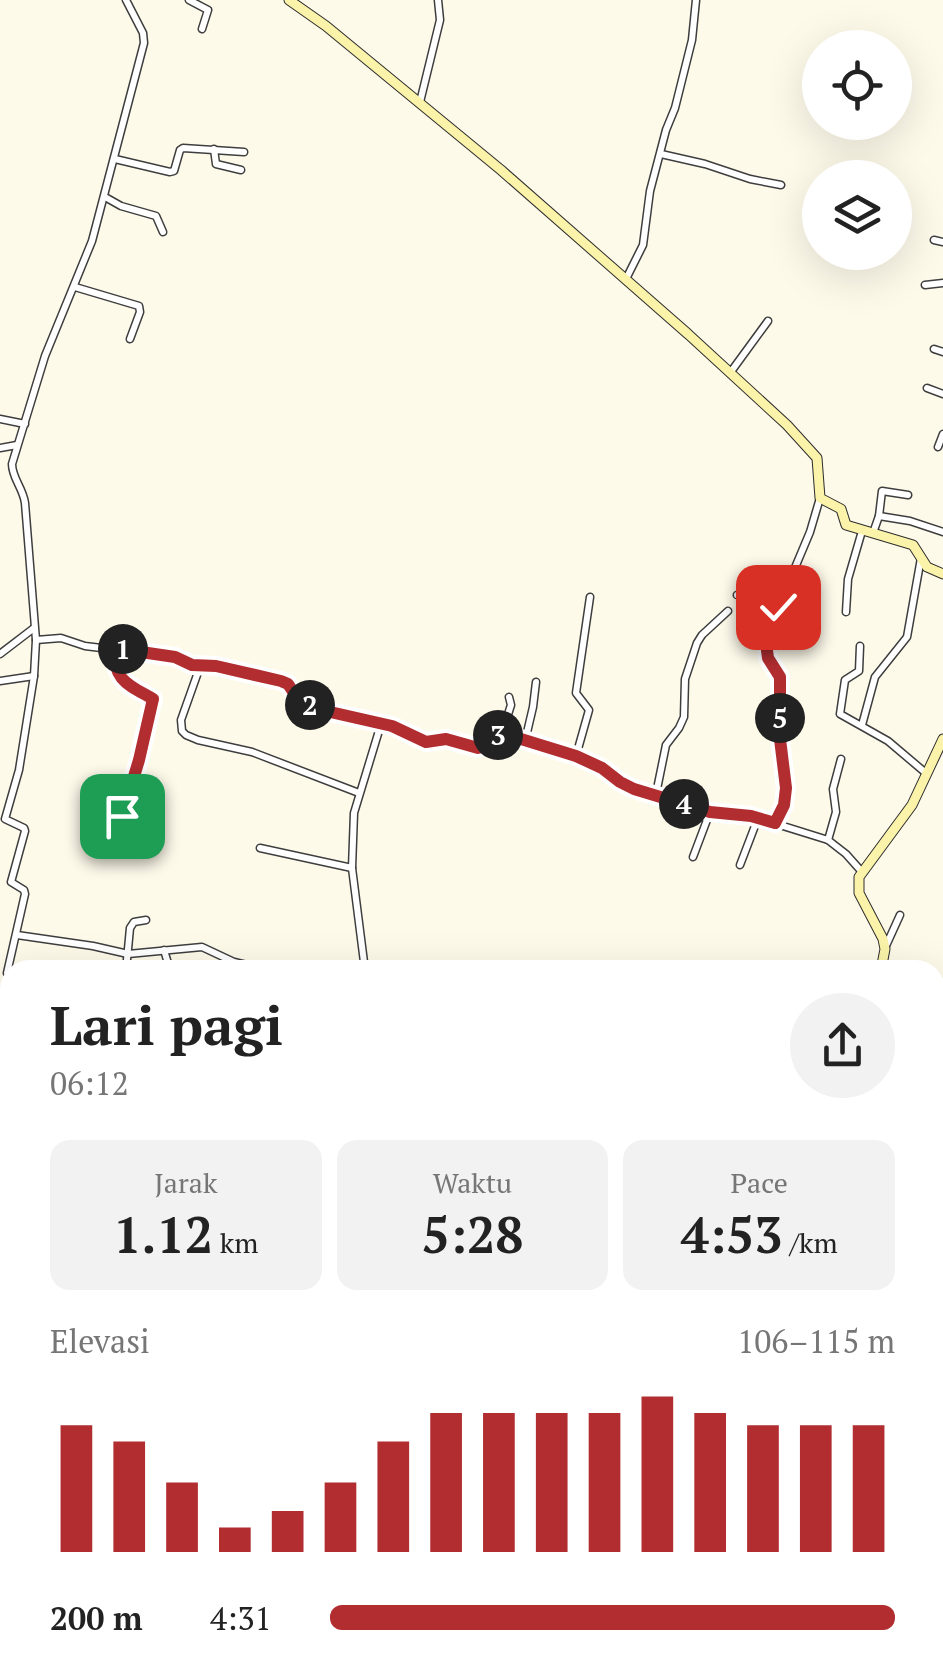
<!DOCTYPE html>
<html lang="id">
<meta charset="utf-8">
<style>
body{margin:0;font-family:"PT Serif",serif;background:#f2f2f2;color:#222;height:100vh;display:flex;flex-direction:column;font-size:38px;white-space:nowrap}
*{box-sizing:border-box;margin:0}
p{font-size:32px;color:#767676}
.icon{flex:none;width:55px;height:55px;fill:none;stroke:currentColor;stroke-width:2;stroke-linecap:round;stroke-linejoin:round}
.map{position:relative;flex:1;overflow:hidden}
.sheet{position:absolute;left:0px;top:960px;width:945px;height:715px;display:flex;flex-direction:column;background:#fff;border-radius:30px 30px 0 0;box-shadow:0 10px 40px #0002}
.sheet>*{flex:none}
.tools{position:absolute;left:802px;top:30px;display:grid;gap:20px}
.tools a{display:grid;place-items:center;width:110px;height:110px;border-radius:50%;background:#fff;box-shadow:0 10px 40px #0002;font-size:50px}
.pin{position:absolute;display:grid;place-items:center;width:85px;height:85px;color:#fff;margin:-42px;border-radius:20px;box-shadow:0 5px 15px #0006}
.km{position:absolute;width:50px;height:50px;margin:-25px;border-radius:50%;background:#222;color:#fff;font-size:28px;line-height:50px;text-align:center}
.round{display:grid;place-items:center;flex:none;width:105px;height:105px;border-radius:52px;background:#f2f2f2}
.summary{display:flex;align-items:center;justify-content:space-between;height:170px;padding:0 50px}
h1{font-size:55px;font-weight:700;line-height:75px}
.metrics{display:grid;grid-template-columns:repeat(3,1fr);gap:15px;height:170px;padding:10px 50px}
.metrics div{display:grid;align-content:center;border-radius:20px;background:#f2f2f2;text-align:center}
.metrics b{font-size:50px;font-weight:700}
.metrics small{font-size:28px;font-weight:400}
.metrics p{font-size:28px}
.chart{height:280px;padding:20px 50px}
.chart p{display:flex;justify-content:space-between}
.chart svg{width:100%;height:180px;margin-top:10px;stroke:#b12d30;stroke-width:6}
ul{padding:0 50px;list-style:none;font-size:32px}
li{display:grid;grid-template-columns:160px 120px 1fr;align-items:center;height:75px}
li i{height:25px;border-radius:12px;background:#b12d30}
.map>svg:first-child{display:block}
</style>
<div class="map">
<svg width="943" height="1675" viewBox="0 0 943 1675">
<rect width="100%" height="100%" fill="#fefaea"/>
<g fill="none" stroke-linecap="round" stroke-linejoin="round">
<g stroke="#b2d8f1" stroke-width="12">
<polyline points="0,1196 10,1183"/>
<polyline points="0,1375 10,1367"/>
<polyline points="0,1569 8,1589 0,1603"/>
</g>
<defs>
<g id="street">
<polyline points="189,0 208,10 202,29"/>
<polyline points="420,102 440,20 438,0"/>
<polyline points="214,149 216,164 241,170"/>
<polyline points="661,154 705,164 750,179 781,185"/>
<polyline points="115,159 170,172 174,171 180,150 183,148 244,152"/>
<polyline points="105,197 121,206 156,216 163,232"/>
<polyline points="934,240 943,242"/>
<polyline points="626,279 643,245 650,191 666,130 675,108 692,40 696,0"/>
<polyline points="925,285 943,283"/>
<polyline points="75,287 139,306 140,312 130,339"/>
<polyline points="934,349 943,352"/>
<polyline points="730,373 768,321"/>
<polyline points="927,388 943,394"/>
<polyline points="0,419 25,424"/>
<polyline points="938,447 943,434"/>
<polyline points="0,448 17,445"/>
<polyline points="879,516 910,521 943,532"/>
<polyline points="873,533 879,516 882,491 908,495"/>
<polyline points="737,595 756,594 781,601 810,532 820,498"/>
<polyline points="846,612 848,579 862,531"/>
<polyline points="36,640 61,638 85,646 175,657 190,662 197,675 181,720 182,731 186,735 198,740 252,752 359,793"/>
<polyline points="860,646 859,671 845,680 840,714 888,741 927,774"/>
<path d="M114 648C113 681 129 685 153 699L139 760 122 816"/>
<polyline points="0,654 34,628"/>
<path d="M192 665 217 666 281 681C294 687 300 701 314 707 334 717 359 719 381 724"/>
<polyline points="0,681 34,676"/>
<polyline points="862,725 875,677 907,637 921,558"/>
<polyline points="502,733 511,705 509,697"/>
<polyline points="525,741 533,707 536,682"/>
<polyline points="576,756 589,710 576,693 590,597"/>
<polyline points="656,794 666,745 679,728 684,717 685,679 697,643 702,635 728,611"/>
<polyline points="775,823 787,797 780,739 781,692 780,677 768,658 765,643 770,626 781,601"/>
<polyline points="828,840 836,812 833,789 841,759"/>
<polyline points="260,848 352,868"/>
<polyline points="693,857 710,812"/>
<polyline points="740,865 758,818"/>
<polyline points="17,935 93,946 128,954 202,947 234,962 268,970"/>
<polyline points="885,948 900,915"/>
<polyline points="164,950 170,970"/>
<polyline points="126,970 130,928 134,922 146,920"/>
<polyline points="365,970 352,868 354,813 381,724 400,729 425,742 449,739 478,747 489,744 502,734 571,754 602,768 620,782 634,789 710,812 751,816 828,840 846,854 862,872"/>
<path d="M7 973 25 894 24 890 11 882 25 831 24 828 5 819 19 770 34 676 36 640 25 503C23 488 12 478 12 464L45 356 92 241 144 43 143 33 126 0"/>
<polyline points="935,998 943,1000"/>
<polyline points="0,1025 10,1025"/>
<polyline points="935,1100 943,1102"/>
<polyline points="935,1369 943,1371"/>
<polyline points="935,1492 943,1454"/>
<polyline points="935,1551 943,1553"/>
<polyline points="935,1564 943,1565"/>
<polyline points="935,1661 943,1662"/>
<polyline points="111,1675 114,1665"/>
<polyline points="363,1675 363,1673 373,1675"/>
<polyline points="384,1675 386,1665"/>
<polyline points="408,1675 410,1665"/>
<polyline points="595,1675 596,1665"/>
<polyline points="626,1675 628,1665"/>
<polyline points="724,1675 726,1665"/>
<polyline points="739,1675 741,1665"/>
<polyline points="864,1675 866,1665"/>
</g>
<g id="secondary">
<polyline points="289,0 326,26 501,170 688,334 787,425 817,458 820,498 841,509 846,525 913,545 927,567 943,574"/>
<polyline points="881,970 885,949 883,939 859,893 859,877 912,805 943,739"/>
<polyline points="935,1201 943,1202"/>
<polyline points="290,1675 291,1665"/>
</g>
<g id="primary">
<polyline points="935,1558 943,1559"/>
<polyline points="731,1675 732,1665"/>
</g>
</defs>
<use href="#street" stroke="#3e3e3e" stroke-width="9"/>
<use href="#secondary" stroke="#2d2d2d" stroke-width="11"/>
<use href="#primary" stroke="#1c1c1c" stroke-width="12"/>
<use href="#street" stroke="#fff" stroke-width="6"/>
<use href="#secondary" stroke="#faf3a9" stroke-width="9"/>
<use href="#primary" stroke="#efd268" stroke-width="10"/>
</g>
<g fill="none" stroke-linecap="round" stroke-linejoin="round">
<defs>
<path id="route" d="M122 816 139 760 153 699C129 685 113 681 114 648L175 657 192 665 216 666 281 681 288 684 294 693 317 709 392 726 426 742 446 739 478 748 488 744 500 734H505L576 756 602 768 620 782 634 789 710 812 751 816 775 823 784 805 786 788 780 739V677L768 658 766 643 770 626 778 607"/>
</defs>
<use href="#route" stroke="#fff" stroke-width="20"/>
<use href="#route" stroke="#b12d30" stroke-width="12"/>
</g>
</svg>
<div class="tools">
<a><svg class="icon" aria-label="locate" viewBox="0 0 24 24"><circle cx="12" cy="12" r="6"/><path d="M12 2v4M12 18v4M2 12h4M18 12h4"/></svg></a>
<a><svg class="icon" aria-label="layers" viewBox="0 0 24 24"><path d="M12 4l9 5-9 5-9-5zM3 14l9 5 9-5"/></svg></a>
</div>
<div class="pin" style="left:122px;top:816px;background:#1e9e55"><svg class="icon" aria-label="arrive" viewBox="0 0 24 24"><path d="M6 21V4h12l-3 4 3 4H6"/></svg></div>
<div class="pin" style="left:778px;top:607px;background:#d93025"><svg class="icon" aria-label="check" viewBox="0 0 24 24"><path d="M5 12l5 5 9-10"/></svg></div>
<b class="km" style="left:123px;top:649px">1</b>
<b class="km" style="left:310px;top:705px">2</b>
<b class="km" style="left:498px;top:735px">3</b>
<b class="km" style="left:684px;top:804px">4</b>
<b class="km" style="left:780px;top:718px">5</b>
<section class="sheet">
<div class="summary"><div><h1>Lari pagi</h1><p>06:12</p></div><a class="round"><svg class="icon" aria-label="share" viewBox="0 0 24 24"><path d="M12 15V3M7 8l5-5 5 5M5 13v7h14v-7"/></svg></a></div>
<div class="metrics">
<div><p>Jarak</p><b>1.12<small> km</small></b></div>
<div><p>Waktu</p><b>5:28</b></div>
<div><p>Pace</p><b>4:53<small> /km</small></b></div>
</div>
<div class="chart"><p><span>Elevasi</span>106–115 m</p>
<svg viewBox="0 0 160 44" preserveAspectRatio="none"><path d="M5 44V13M15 44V17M25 44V27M35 44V38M45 44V34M55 44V27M65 44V17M75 44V10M85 44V10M95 44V10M105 44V10M115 44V6M125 44V10M135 44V13M145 44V13M155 44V13"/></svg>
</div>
<ul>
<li><b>200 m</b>4:31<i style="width:100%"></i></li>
</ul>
</section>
</div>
